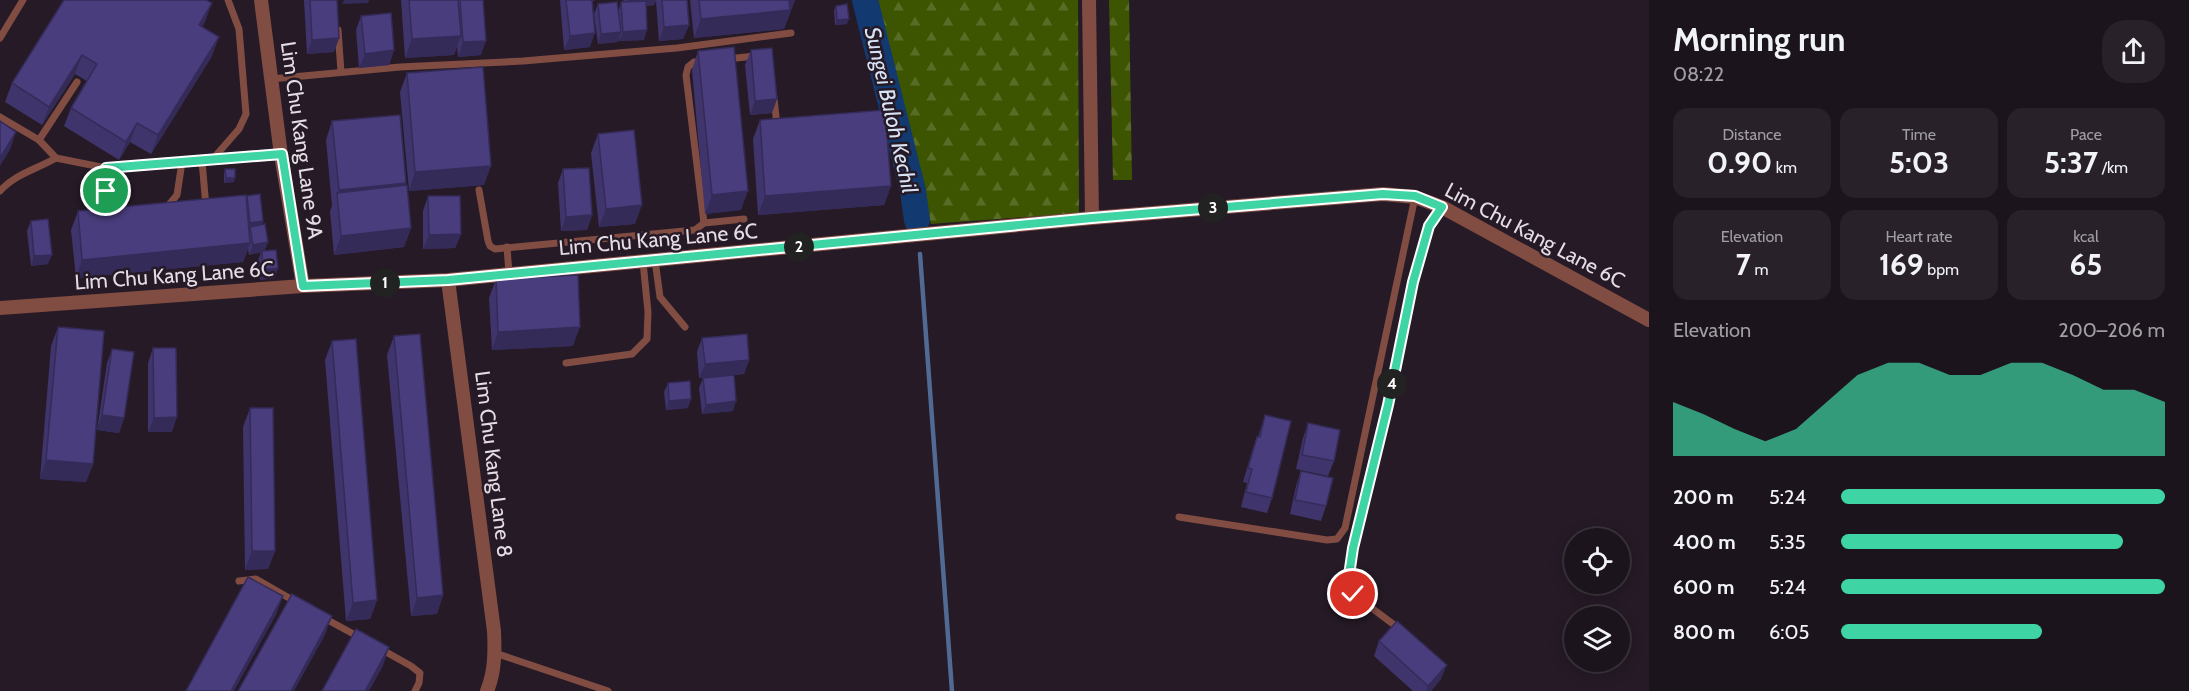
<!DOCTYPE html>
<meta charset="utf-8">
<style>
body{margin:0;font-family:Cabin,sans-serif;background:#292129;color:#f1f3f6;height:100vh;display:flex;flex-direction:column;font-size:22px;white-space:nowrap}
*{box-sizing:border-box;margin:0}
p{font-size:20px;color:#a09ea3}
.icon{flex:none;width:33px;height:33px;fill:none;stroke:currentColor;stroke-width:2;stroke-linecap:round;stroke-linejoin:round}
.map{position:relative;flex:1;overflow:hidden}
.side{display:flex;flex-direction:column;background:#1c141c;width:540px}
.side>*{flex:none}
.buttons{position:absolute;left:1564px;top:528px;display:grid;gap:12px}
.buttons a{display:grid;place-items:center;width:66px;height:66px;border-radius:50%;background:#1c141c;box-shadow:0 3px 15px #0003,0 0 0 2px #3a333b;font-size:30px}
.pin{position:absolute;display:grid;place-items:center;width:51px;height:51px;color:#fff;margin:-26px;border:3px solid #fff;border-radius:50%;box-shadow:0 2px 6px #0007}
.km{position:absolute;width:30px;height:30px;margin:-15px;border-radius:50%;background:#222;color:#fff;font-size:16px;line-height:30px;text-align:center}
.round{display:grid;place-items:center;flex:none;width:63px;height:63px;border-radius:24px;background:#292129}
.head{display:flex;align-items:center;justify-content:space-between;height:102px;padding:0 24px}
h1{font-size:33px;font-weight:800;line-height:45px}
.figures{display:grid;grid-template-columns:repeat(3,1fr);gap:9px;height:102px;padding:6px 24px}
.figures div{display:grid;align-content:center;border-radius:15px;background:#292129;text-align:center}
.figures b{font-size:30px;font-weight:800}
.figures small{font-size:16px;font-weight:400}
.figures p{font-size:16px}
.chart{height:168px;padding:12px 24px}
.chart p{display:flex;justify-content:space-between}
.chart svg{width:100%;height:108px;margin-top:6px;fill:#3ed4a3;opacity:.7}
ul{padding:0 24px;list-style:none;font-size:20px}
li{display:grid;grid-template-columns:96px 72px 1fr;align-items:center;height:45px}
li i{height:15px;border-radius:8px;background:#3ed4a3}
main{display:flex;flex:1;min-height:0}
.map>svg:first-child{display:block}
</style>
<main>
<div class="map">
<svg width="1649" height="691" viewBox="0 0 1649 691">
<defs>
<pattern id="forest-firs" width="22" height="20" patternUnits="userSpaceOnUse" patternTransform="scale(1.5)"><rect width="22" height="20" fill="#3d5401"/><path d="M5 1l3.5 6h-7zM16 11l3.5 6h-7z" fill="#596c26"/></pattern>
</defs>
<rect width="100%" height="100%" fill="#251a26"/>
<g fill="url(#forest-firs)">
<polygon points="875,0 1078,0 1079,213 931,224"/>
<polygon points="1109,0 1129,0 1132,180 1113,180"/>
</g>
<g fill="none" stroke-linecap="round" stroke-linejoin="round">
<polyline stroke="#516a93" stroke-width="4.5" points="920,254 952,691"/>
<polyline stroke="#123970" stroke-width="26" points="865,0 913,191 917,220"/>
<g stroke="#814c42" stroke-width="7">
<polyline points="338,30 341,72"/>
<polyline points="0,38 23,0"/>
<polyline points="727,59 755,56"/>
<polyline points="701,62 694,62 688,67 686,75 704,223"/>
<polyline points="271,79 400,67 523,61 677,48 791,33"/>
<polyline points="774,98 777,126"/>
<polyline points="0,117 39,140 56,158 106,168 281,155"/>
<polyline points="39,140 77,82"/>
<polyline points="202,161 206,207"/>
<polyline points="211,161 239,129 246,114 239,29 228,0"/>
<path d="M106 168C106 186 104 201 121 212"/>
<polyline points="479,190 488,241 490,246 495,249 695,230 704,223 744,219"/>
<path d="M0 191C15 174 37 169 56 158"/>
<polyline points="167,207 177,195 182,162"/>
<polyline points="507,247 509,274"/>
<polyline points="655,260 660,297 685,327"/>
<polyline points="566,363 632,354 647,339 648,312 643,262"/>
<polyline points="1179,517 1327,540 1337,539 1345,528 1415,197"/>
<polyline points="239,581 256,579 296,602"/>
<polyline points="324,618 359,637"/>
<polyline points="1393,624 1353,594 1348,582 1353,548 1388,405 1413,282 1429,226 1442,207"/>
<polyline points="379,648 411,666 420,673 419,683 415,691"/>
<polyline points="495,653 608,691"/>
</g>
<g stroke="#814c42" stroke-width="14">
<polyline points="261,0 281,155 303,286"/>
<polyline points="1089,0 1092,218"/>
<path d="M448 280 494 631C495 651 495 672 487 691"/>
<polyline points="0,308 303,286 448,280 1092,218 1383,194 1415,197 1442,207 1649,320"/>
</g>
</g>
<g fill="#40346c">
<polygon points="64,0 205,22 202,27 212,56 151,154 130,142 119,160 64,126 71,108 87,81 75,74 42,125 5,102 12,83"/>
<polygon points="304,0 337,0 339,38 334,52 307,54"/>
<polygon points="401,0 483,0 481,55 458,57 457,46 454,55 405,58"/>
<polygon points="560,0 596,0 592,1 590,47 564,50"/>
<polygon points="623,0 687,0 689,25 683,39 659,41 656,1 654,5 646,6 644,40 619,41 619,38 618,42 598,44 594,14 598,4 619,10 621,2 624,2"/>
<polygon points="690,0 795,0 784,29 694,38"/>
<polygon points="836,6 847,24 835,25 834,10"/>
<polygon points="361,16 394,50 389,65 359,68 356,30"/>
<polygon points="751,50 772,113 750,115 745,65"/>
<polygon points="698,51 741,210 705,214 692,70"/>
<polygon points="407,73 484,185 409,191 400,92"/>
<polygon points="760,120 891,186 884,205 758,215 753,139"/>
<polygon points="332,121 406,183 405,185 411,228 404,247 334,255 330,211 332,206 326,140"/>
<polygon points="598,134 635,224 599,227 591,153"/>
<polygon points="225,169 234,182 224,183 224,174"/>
<polygon points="563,169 592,215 587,230 561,231 558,183"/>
<polygon points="247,196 263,221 262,224 268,242 264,251 275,278 260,280 258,261 261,252 249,255 248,249 243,262 76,278 71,230 78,211 246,198"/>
<polygon points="428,196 461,234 455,248 423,249 423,211"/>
<polygon points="31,221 48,264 31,266 27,231"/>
<polygon points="496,279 573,346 492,350 489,298"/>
<polygon points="58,327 93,464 86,482 40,479 51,346"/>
<polygon points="394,336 443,595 437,614 411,616 387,355"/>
<polygon points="702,338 749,360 744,374 734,375 733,411 702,414 699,388 703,378 699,378 697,352"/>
<polygon points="332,341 377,600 370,619 346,621 325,360"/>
<polygon points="153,348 172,432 148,432 148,363"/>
<polygon points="112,349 124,418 119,433 97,430 107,363"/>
<polygon points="668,383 688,408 666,410 664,392"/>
<polygon points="250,408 275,551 268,569 245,570 243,427"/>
<polygon points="1265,415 1272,498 1267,513 1241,507 1247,483 1243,482 1252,451 1257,437 1258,437"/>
<polygon points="1308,423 1334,461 1328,476 1296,469 1303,438"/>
<polygon points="1301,471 1326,506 1321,521 1290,514 1296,486"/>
<polygon points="1379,641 1441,679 1431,691 1413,691 1374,656"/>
</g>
<g fill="#342b58">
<polygon points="344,0 369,0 368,3 342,4"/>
<polygon points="627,0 656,0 654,5 624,8"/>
<polygon points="787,0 795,0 784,29 694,38 701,19"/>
<polygon points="212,3 205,22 192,43 199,25"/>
<polygon points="849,19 847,24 835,25 837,20"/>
<polygon points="689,25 683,39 659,41 664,27"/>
<polygon points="647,30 644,40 619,41 623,32"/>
<polygon points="621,32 618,42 598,44 601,34"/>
<polygon points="595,33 590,47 564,50 570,36"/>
<polygon points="461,36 454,55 405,58 412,39"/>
<polygon points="219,37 212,56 151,154 158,135"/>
<polygon points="339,38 334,52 307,54 312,40"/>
<polygon points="486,41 481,55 458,57 463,42"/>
<polygon points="394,50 389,65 359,68 365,54"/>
<polygon points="82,55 75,74 42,125 49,107"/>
<polygon points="777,99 772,113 750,115 755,101"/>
<polygon points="137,123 130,142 119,160 126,142"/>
<polygon points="16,132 10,150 0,166 0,158"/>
<polygon points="491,166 484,185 409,191 415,172"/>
<polygon points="226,178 235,178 234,182 224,183"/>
<polygon points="406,183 399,202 337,195 339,190"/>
<polygon points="891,186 884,205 758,215 765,196"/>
<polygon points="748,191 741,210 705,214 712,195"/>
<polygon points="642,205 635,224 599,227 606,209"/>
<polygon points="592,215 587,230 561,231 566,217"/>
<polygon points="263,221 260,231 250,227 247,232 250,223"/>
<polygon points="411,228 404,247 334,255 341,236"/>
<polygon points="461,234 455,248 423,249 429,235"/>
<polygon points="268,242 264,252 249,255 253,245"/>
<polygon points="250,243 243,262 76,278 82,260"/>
<polygon points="52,255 48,264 31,266 34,256"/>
<polygon points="278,268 275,278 260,280 263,270"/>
<polygon points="580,327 573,346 492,350 498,332"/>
<polygon points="749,360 744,374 699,378 705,364"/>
<polygon points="691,399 688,408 666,410 669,401"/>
<polygon points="736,401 733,411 702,414 706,405"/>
<polygon points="102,415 124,418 119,433 97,430"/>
<polygon points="177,417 172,432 148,432 154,418"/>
<polygon points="46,460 93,464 86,482 40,479"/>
<polygon points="252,551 275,551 268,569 245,570"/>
<polygon points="443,595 437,614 411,616 417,598"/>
<polygon points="283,596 276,615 234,691 231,691"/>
<polygon points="377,600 370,619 346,621 353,603"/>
<polygon points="332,616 325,635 294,691 291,691"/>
<polygon points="389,647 383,666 369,691 365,691"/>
<polygon points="1447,665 1441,679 1431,691 1426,691 1428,686"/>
</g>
<g fill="#4a3d7d" stroke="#342b58" stroke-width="1.5">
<polygon points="64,0 206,0 212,3 199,25 219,37 158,135 137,123 126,142 71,108 97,64 82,55 49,107 12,83"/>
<polygon points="310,0 337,0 339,38 312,40"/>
<polygon points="409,0 458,0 461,36 412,39"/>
<polygon points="460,0 483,0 486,41 463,42"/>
<polygon points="566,0 592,0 595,33 570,36"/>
<polygon points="662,0 687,0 689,25 664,27"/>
<polygon points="699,0 789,0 790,10 701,19"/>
<polygon points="646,1 647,30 623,32 621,2"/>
<polygon points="617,2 621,32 601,34 598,4"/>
<polygon points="847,4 849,19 837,20 836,6"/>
<polygon points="391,13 394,50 365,54 361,16"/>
<polygon points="734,47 748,191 712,195 698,51"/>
<polygon points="772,48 777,99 755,101 751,50"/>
<polygon points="483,67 491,166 415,172 407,73"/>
<polygon points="885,110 891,186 765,196 760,120"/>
<polygon points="400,115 406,183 339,190 332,121"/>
<polygon points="0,121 16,132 0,158"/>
<polygon points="634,130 642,205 606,209 598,134"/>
<polygon points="589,168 592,215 566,217 563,169"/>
<polygon points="225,169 235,169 235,178 226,178"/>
<polygon points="407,185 411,228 341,236 337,193"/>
<polygon points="260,194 263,221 250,223 247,196"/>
<polygon points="246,195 250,243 82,260 78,211"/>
<polygon points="428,196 460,196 461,234 429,235"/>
<polygon points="48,219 52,255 34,256 31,221"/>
<polygon points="265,224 268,242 253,245 250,227"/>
<polygon points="276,250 278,268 263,270 262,251"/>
<polygon points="578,275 580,327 498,332 496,279"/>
<polygon points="58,327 104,331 93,464 46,460"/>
<polygon points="420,334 443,595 417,598 394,336"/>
<polygon points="747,334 749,360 705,364 702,338"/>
<polygon points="356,339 377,600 353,603 332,341"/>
<polygon points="153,348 176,348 177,417 154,418"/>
<polygon points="112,349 134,352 124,418 102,415"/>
<polygon points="734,375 736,401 706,405 703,378"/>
<polygon points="690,381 691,399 669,401 668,383"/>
<polygon points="250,408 273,408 275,551 252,551"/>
<polygon points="1265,415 1291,421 1272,498 1246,492 1252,469 1248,468 1257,437 1260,437"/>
<polygon points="1308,423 1340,430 1334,461 1302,455"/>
<polygon points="1301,471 1333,478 1326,506 1295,500"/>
<polygon points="248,577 283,596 231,691 186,691"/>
<polygon points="292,594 332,616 291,691 238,691"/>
<polygon points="1397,621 1447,665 1428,686 1379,641"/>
<polygon points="356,629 389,647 365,691 322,691"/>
</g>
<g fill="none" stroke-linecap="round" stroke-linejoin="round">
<defs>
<polyline id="route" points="106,191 106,168 282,154 303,286 448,280 1092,218 1383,194 1415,196 1442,207 1429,226 1413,282 1388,405 1353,548 1348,582 1353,594"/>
</defs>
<use href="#route" stroke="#fff" stroke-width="12"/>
<use href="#route" stroke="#3ed4a3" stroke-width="8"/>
</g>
<g text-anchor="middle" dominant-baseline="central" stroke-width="5" stroke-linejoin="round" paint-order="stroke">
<g font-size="21" fill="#e5dde5" stroke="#251a26">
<text transform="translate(302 140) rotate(82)">Lim Chu Kang Lane 9A</text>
<text transform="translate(1535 235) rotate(28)">Lim Chu Kang Lane 6C</text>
<text transform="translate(658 239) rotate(-5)">Lim Chu Kang Lane 6C</text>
<text transform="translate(174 275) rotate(-4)">Lim Chu Kang Lane 6C</text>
<text transform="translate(494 464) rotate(83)">Lim Chu Kang Lane 8</text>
</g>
<g font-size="22" font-style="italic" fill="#d8e4f6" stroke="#251a26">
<text transform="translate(891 110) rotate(77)">Sungei Buloh Kechil</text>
</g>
</g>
</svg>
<div class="buttons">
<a><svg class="icon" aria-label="locate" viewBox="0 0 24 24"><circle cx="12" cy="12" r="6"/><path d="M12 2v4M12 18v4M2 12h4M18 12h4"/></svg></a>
<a><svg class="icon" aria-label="layers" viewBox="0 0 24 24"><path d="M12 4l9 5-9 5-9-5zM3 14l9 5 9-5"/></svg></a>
</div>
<div class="pin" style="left:106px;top:191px;background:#1e9e55"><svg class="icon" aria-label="arrive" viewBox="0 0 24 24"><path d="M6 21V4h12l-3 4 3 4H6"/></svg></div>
<div class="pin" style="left:1353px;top:594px;background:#d93025"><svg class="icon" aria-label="check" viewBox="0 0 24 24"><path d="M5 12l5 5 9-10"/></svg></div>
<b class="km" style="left:385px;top:283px">1</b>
<b class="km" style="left:799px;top:247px">2</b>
<b class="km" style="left:1213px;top:208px">3</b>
<b class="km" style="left:1392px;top:384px">4</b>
</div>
<section class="side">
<div class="head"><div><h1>Morning run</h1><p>08:22</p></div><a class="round"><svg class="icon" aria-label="share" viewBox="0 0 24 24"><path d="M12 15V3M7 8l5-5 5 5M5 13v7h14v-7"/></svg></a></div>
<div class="figures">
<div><p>Distance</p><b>0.90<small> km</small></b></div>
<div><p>Time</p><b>5:03</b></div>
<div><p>Pace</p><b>5:37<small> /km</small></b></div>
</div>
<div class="figures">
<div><p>Elevation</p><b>7<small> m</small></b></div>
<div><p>Heart rate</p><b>169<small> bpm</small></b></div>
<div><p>kcal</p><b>65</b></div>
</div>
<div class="chart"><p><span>Elevation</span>200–206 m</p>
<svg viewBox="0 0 160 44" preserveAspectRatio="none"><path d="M0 44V22L10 27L20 33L30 38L40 33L50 22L60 11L70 6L80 6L90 11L100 11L110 6L120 6L130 11L140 17L150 17L160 22V44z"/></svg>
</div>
<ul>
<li><b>200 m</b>5:24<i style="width:100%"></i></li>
<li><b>400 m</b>5:35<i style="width:87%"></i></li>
<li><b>600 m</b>5:24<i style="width:100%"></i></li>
<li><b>800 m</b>6:05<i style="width:62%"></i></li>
</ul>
</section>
</main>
